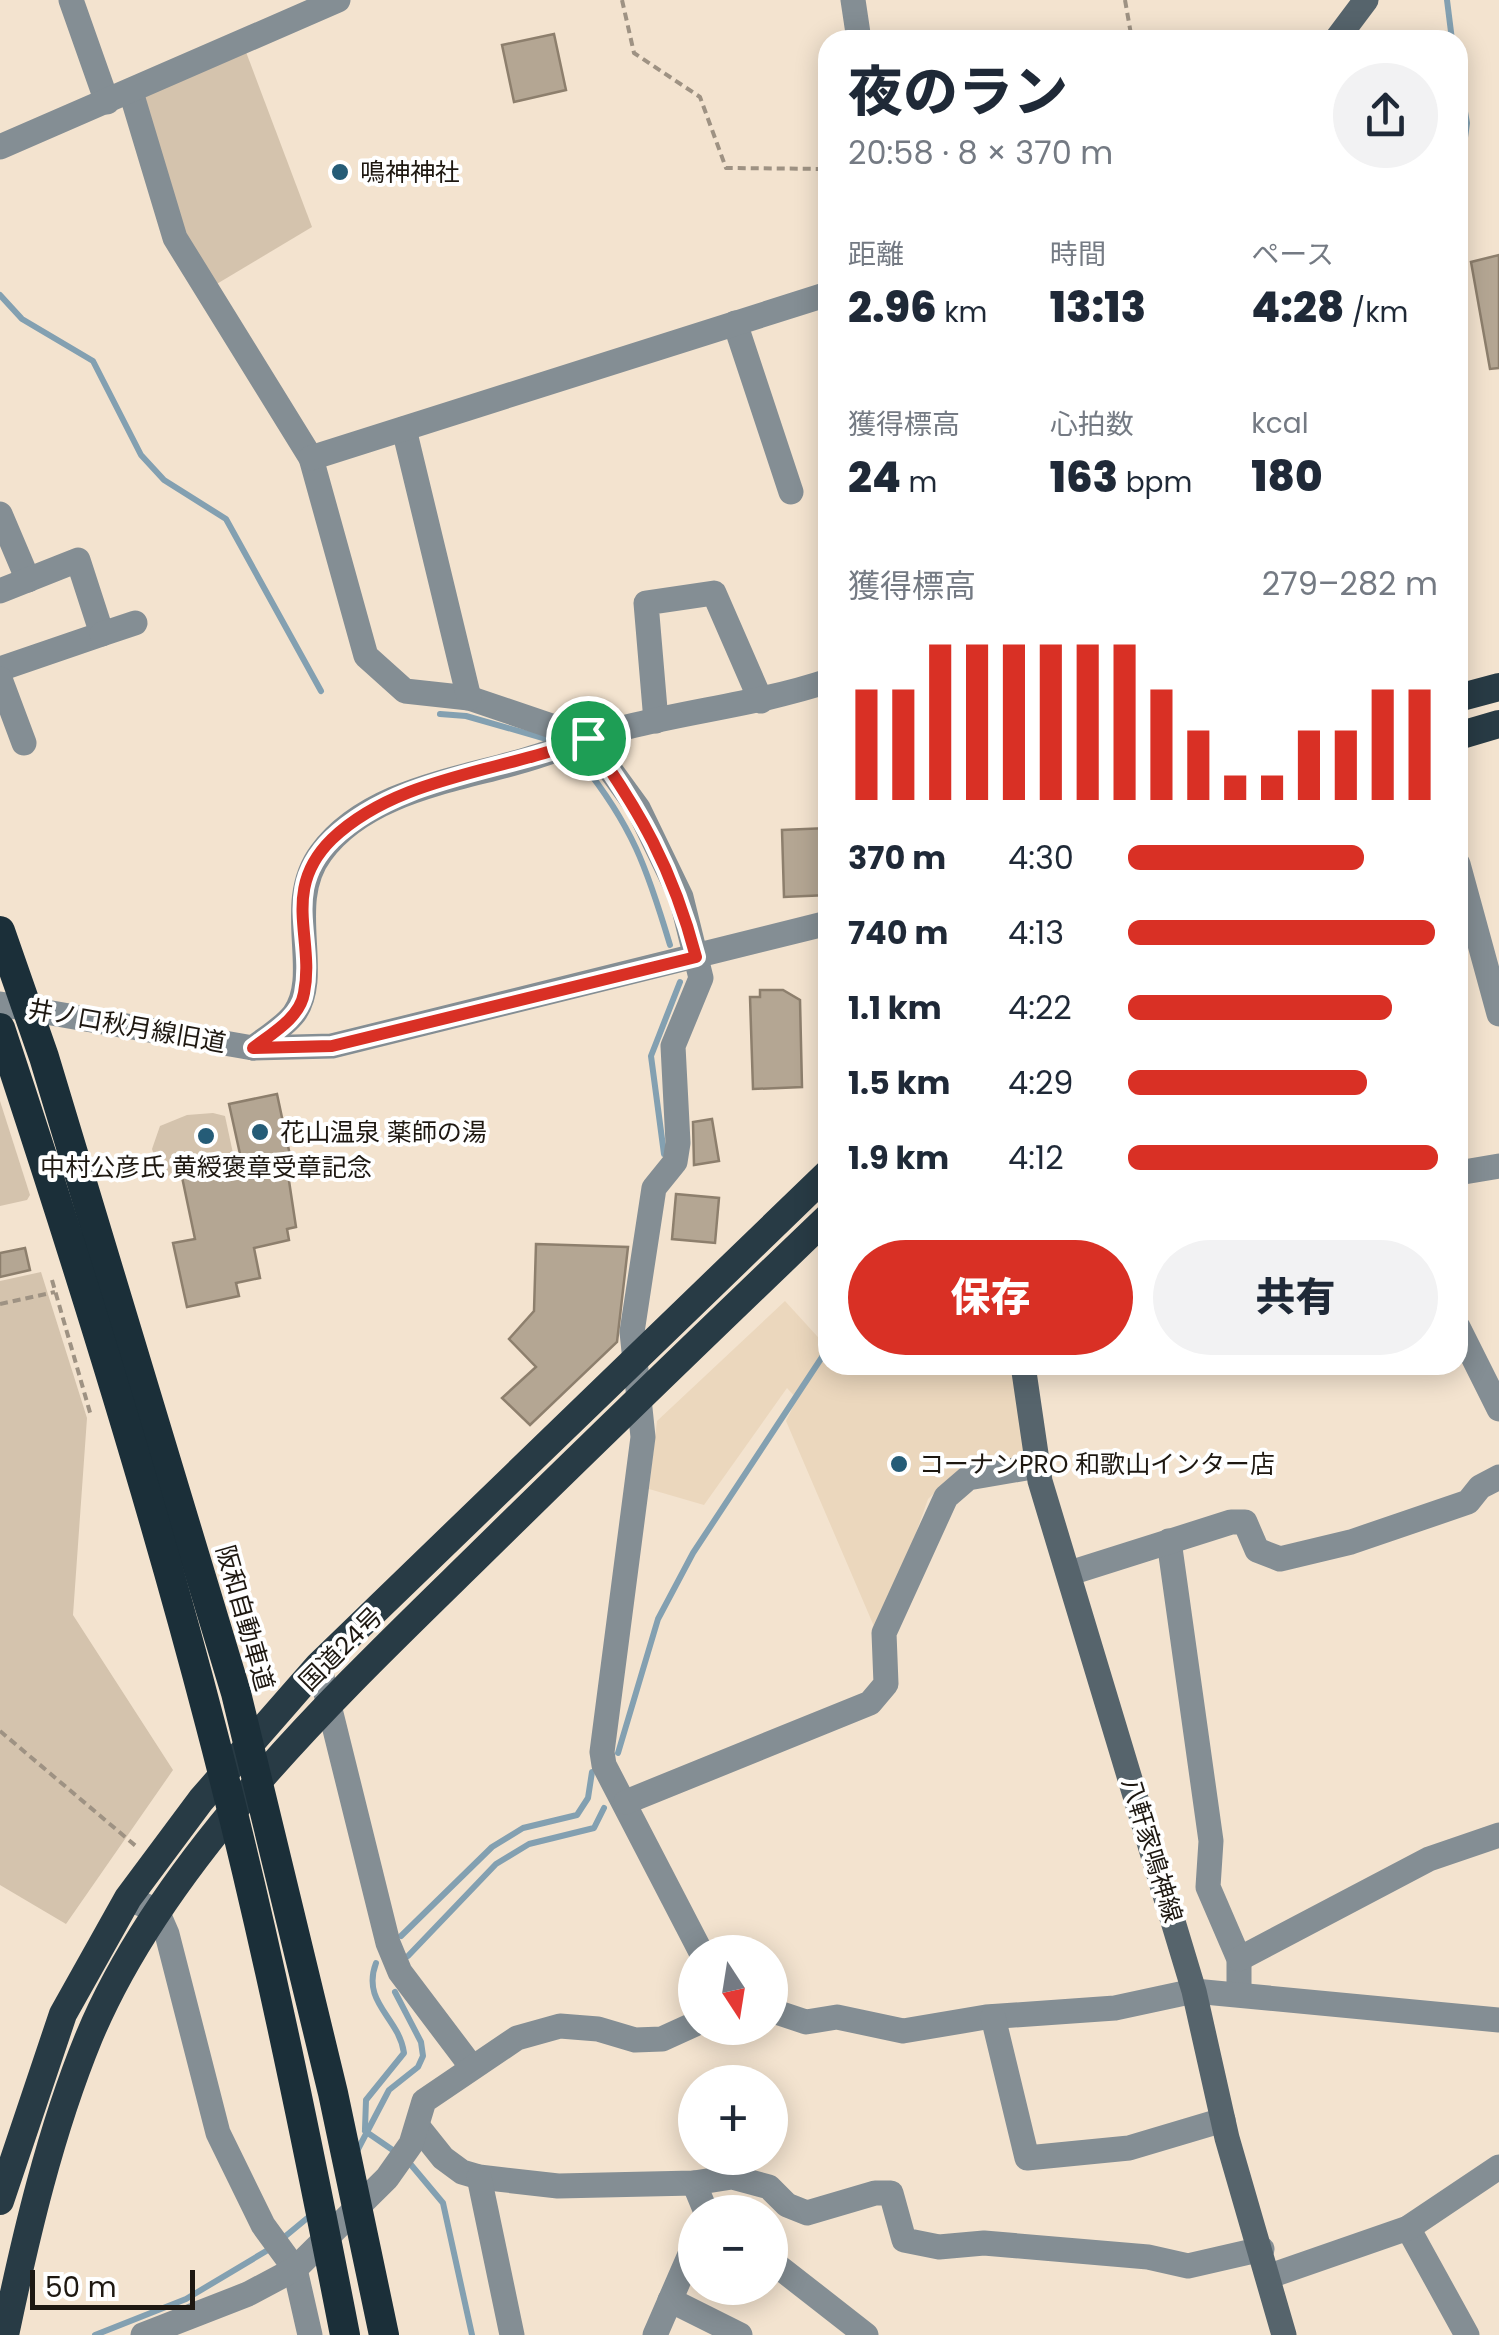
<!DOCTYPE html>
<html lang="ja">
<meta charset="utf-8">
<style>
body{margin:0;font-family:Poppins,"Noto Sans JP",sans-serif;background:#f2f2f3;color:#1f2937;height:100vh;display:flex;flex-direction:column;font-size:38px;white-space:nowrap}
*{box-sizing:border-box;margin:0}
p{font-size:32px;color:#747a83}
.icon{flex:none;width:55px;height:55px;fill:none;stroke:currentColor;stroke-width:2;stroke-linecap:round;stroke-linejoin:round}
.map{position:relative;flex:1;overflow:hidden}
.details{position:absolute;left:818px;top:30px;width:650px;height:1345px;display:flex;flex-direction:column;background:#fff;border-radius:30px;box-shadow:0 5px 25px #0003}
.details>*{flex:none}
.needle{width:65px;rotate:168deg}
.fabs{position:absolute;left:678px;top:1935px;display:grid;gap:20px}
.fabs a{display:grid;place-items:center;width:110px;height:110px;border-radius:50%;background:#fff;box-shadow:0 5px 25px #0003;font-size:50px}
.scale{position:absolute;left:30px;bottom:25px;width:165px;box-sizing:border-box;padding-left:10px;border:5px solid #1e1811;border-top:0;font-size:28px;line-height:35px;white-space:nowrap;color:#1e1811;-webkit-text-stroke:8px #fff;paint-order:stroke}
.pin{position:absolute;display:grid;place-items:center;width:85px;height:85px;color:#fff;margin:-42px;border:5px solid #fff;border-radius:50%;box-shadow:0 2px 10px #0007}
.round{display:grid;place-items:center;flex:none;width:105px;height:105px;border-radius:52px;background:#f2f2f3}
.head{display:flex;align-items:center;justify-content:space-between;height:170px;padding:0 30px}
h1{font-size:55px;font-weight:800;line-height:75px}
.stats{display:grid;grid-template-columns:repeat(3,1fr);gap:15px;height:170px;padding:10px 30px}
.stats div{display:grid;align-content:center}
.stats b{font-size:42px;font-weight:800}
.stats small{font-size:28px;font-weight:400}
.stats p{font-size:28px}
.chart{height:280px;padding:20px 30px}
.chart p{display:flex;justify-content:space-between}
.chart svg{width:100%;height:180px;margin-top:10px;stroke:#d93025;stroke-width:6}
.action{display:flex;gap:20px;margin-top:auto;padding:20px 30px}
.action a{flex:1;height:115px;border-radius:60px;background:#d93025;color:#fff;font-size:40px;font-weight:800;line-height:115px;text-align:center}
.action a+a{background:#f2f2f3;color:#1f2937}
ul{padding:0 30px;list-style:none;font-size:32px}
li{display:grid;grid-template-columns:160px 120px 1fr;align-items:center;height:75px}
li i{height:25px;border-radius:12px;background:#d93025}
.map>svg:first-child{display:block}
</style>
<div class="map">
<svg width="1499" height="2335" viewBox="0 0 1499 2335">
<rect width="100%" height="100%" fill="#f3e3cf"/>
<polygon fill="#ebd7bd" points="785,1301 827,1347 828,1365 1013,1365 1029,1457 958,1470 928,1499 879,1638 786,1421 797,1399 787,1388 704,1505 649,1489 657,1421"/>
<g fill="#d4c3ad">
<polygon points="243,44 312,227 210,288 174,231 134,94"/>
<polygon points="0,1101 30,1195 27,1200 0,1206"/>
<polygon points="213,1113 225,1116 234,1158 231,1165 161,1177 152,1149 160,1126 187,1115"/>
<polygon points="41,1272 87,1418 73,1615 173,1770 66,1924 0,1885 0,1281"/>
</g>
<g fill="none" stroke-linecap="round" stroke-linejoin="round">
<g stroke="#83a0b1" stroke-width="6">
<polyline points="1447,0 1452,40"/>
<polyline points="1458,72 1467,123 1458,188"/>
<polyline points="0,295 22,319 93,361 141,455 164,480 226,519 321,691"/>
<polyline points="440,714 466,716 550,740"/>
<path d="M581 762C632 825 647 868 670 945"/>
<polyline points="664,1154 651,1056 680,982"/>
<polyline points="618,1753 658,1619 693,1553 828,1348"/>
<polyline points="401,1936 492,1847 523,1828 577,1815 588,1798 592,1772"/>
<polyline points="408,1956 496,1864 529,1844 594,1828 604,1808"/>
<path d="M365 2129 366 2100 404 2053C399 2017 361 2003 376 1963"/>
<polyline points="365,2131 397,2153"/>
<polyline points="356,2153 389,2090 418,2067 423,2056 421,2042 395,1992"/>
<polyline points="407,2160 443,2203 472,2335"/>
<polyline points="282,2239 311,2215"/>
<polyline points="95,2335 186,2299 273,2247"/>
</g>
</g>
<g fill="#b4a693" stroke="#8d7f6d" stroke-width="2.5">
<polygon points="554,34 566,90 514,102 502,45"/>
<polygon points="1499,255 1499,368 1490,369 1471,262"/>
<polygon points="828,828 828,895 784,897 782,830"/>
<polygon points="760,990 783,990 800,1000 802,1087 753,1089 750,997 760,997"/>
<polygon points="277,1094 291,1160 286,1161 296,1227 287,1229 289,1240 254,1248 260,1278 236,1283 239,1296 187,1307 173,1243 195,1239 182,1177 242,1163 229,1104"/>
<polygon points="712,1119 719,1161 694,1165 693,1122"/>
<polygon points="676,1194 719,1198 715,1243 672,1239"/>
<polygon points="536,1244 628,1247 617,1342 530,1425 502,1398 536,1367 509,1339 534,1311"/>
<polygon points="25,1248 30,1270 0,1277 0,1253"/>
</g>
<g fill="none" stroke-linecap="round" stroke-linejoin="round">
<g stroke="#9e9283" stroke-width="4" stroke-dasharray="8 5" stroke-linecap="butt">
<polyline points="622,0 634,53 700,97 726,168 828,169"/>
<polyline points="1125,0 1132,40"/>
<polyline points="52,1280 91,1416"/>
<polyline points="0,1304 55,1292"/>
<polyline points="0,1731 137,1847"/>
</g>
<g stroke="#848e94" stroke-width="25">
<polyline points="71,0 107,102"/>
<polyline points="853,0 859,40"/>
<polyline points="131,92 175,238 311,458 366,656 405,691 469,698 587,738 638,808 681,897 701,978 673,1046 678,1143 675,1162 654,1188 632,1332 643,1437 602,1752 604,1765 701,1952"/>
<polyline points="0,147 338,0"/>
<polyline points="735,323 791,492"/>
<polyline points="404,429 469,698"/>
<polyline points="311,458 828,294"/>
<polyline points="0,514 28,580"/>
<polyline points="0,591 78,560 102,634 0,669"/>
<polyline points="102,634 135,623"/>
<polyline points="0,679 24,743"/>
<polyline points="656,721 646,603 714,593 761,701"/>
<polyline points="1458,864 1499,1014"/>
<path d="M253 1048C266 1038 284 1027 294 1014 323 974 283 904 321 853 365 793 451 781 518 762 555 752 590 736 627 727 694 710 762 703 828 681"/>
<polyline points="1458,1173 1499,1166"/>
<polyline points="1458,1327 1499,1409"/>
<polyline points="1169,1541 1211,1841 1208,1887 1239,1959 1239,1992"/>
<polyline points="1070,1573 1231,1522 1245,1522 1257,1550 1280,1559 1351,1542 1468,1502 1480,1487 1499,1477"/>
<polyline points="319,1665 388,1943 400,1972 471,2066"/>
<polyline points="626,1802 870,1703 886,1684 884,1633 946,1497 968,1478 1038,1466"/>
<polyline points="128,1898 157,1911 167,1934 218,2133 263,2225 295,2269 310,2335"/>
<polyline points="1239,1959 1429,1859 1499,1835"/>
<polyline points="770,2010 806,2022 837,2017 903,2031 986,2017 1115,2008 1194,1991 1499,2020"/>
<polyline points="993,2017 1027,2158 1129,2148 1223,2120"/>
<polyline points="419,2128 443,2158 462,2172 479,2177 558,2186 694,2183 732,2177 769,2187 787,2205 807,2213 875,2193 891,2193 904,2240 939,2247 984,2243 1148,2257 1188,2266 1262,2249"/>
<polyline points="479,2177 512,2335"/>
<polyline points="694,2183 706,2212"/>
<polyline points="1408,2228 1467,2335"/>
<polyline points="770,2260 866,2335"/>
<polyline points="1270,2276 1408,2228 1499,2167"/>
<polyline points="670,2300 740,2335"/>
<polyline points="143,2335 248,2294 295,2269 387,2178 411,2144 424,2101 517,2038 560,2026 598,2029 635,2040 662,2039 695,2024"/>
<polyline points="655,2335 695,2243"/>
</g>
<polyline stroke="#848e94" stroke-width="25" points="0,1004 253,1048 332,1046 828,923"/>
<g stroke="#56646c" stroke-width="25">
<polyline points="1336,40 1366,0"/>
<polyline points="1023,1365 1040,1481 1194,1991 1227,2138 1284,2335"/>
</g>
<g stroke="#283b45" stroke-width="28">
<polyline points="1458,698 1499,687"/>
<polyline points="1458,736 1499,724"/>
<polyline points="0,2201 63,2014 128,1898 201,1800 319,1665 828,1173"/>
<path d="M5 2335C26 2235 50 2132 89 2037 164 1857 338 1693 475 1559 592 1444 710 1330 828 1217"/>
</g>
<g stroke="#1b2f39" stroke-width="30">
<polyline points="0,931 44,1057 236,1693 333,2093 384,2335"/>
<path d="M0 1028C76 1257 149 1489 210 1723 263 1925 305 2130 345 2335"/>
</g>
</g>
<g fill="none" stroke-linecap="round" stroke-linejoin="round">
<defs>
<path id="route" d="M588 738C640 811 673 869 696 957L332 1046 253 1048C271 1034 300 1018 304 993 315 938 280 890 332 839 399 775 505 772 588 738Z"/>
</defs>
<use href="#route" stroke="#fff" stroke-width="20"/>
<use href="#route" stroke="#d93025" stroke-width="12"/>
</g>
<g fill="#255c77" stroke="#fff" stroke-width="4">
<circle cx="340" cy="172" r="10"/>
<circle cx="260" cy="1132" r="10"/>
<circle cx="206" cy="1136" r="10"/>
<circle cx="899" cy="1464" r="10"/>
</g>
<g text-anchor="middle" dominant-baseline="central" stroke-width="8" stroke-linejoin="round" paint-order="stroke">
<g font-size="25" fill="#1e1811" stroke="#fff" text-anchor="start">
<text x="360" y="172">鳴神神社</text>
<text x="280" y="1132">花山温泉 薬師の湯</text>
<text x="206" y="1167" text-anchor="middle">中村公彦氏 黄綬褒章受章記念</text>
<text x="919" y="1464">コーナンPRO 和歌山インター店</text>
</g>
<g font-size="25" fill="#1e1811" stroke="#fff">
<text transform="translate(127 1026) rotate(10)">井ノ口秋月線旧道</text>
<text transform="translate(245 1618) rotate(74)">阪和自動車道</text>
<text transform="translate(341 1649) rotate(-45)">国道24号</text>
<text transform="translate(1152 1850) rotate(73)">八軒家鳴神線</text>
</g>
</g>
</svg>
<div class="fabs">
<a><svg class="needle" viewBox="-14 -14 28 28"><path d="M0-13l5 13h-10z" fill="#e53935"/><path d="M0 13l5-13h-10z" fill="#747a83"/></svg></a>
<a>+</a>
<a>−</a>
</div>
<div class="scale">50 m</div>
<div class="pin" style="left:588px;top:738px;background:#1e9e55"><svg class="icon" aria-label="arrive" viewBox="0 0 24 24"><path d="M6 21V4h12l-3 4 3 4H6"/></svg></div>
<section class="details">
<div class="head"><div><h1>夜のラン</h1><p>20:58 · 8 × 370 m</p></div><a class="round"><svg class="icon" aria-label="share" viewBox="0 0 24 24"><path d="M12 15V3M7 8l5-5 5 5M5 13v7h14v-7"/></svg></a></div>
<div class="stats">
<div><p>距離</p><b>2.96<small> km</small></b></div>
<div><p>時間</p><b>13:13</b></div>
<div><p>ペース</p><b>4:28<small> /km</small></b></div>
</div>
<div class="stats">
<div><p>獲得標高</p><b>24<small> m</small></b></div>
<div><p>心拍数</p><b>163<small> bpm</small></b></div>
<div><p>kcal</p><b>180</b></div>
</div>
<div class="chart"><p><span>獲得標高</span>279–282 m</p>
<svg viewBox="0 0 160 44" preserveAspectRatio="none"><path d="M5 44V17M15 44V17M25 44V6M35 44V6M45 44V6M55 44V6M65 44V6M75 44V6M85 44V17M95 44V27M105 44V38M115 44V38M125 44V27M135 44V27M145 44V17M155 44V17"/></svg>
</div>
<ul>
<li><b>370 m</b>4:30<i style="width:76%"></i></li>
<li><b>740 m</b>4:13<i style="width:99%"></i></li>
<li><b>1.1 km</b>4:22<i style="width:85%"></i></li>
<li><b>1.5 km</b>4:29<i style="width:77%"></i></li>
<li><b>1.9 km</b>4:12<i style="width:100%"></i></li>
</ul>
<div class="action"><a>保存</a><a>共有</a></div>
</section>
</div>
